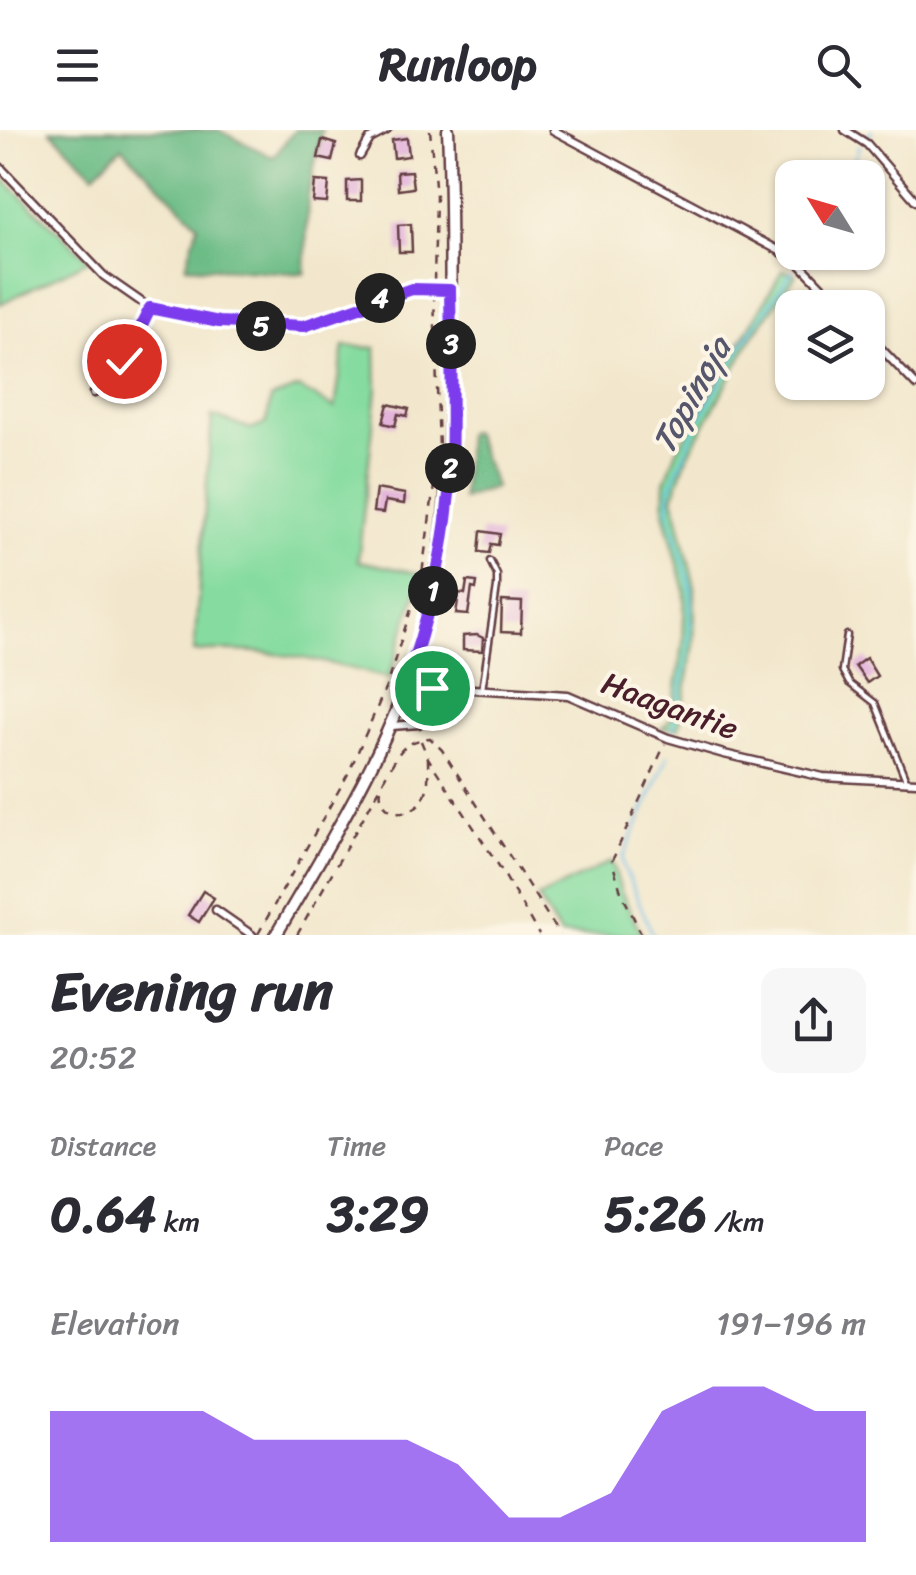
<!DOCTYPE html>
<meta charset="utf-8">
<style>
body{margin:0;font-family:Sriracha,sans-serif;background:#f7f7f7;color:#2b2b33;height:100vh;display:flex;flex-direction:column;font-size:38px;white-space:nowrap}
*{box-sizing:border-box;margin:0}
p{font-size:32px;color:#7c7c81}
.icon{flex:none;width:55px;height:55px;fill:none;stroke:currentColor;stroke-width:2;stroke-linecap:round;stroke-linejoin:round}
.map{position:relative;height:805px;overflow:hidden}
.side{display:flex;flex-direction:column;background:#fff;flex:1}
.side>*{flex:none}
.needle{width:65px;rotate:307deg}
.buttons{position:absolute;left:775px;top:30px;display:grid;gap:20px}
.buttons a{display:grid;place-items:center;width:110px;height:110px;border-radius:20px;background:#fff;box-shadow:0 2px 8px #0004;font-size:50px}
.pin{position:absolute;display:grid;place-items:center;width:85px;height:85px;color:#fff;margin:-42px;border:5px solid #fff;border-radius:50%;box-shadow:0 2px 10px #0007}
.km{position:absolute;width:50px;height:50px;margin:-25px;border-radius:50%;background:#222;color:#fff;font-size:28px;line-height:50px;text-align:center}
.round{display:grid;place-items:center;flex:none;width:105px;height:105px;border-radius:20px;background:#f7f7f7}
.head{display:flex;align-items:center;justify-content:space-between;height:170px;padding:0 50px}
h1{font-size:55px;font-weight:700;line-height:75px}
.metrics{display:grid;grid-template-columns:repeat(3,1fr);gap:15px;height:170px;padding:10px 50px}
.metrics div{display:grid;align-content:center}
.metrics b{font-size:50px;font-weight:700}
.metrics small{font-size:28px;font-weight:400}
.metrics p{font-size:28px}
.chart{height:280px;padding:20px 50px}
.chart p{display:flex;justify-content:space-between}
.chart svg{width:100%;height:180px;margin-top:10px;fill:#7c3aed;opacity:.7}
header{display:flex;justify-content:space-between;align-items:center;height:130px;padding:0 50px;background:#fff;font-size:45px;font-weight:700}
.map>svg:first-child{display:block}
</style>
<header><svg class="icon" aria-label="menu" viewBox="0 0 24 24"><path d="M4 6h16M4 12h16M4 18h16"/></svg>Runloop<svg class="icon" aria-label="search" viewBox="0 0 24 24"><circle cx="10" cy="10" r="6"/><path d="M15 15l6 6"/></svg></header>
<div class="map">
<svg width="916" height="805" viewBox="0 0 916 805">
<rect width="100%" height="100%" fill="#fcf5e5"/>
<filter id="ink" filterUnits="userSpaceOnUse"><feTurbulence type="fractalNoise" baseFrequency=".01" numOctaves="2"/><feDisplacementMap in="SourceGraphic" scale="20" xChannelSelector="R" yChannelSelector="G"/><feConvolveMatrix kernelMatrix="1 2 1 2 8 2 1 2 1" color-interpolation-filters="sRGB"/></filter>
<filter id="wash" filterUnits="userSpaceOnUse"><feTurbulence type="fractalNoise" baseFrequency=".0048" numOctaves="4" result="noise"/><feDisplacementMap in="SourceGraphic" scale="40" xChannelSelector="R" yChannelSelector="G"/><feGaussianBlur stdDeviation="2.25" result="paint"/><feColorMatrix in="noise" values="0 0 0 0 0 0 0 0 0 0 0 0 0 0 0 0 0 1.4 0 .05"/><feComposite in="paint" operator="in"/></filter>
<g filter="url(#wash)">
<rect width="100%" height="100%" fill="#f2e7cc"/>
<g fill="#86dca0" stroke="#687e66" stroke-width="2.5">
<polygon points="0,46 89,130 0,174"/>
<polygon points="783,140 796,145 752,207 686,329 673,367 695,458 694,514 679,598 662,598 671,589 683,515 685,461 664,381 665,352 677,320"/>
<path d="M344 216 376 218 377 259 358 431 422 444 389 548C324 531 262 516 194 522L212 286 252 299 266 294 271 268 299 258 335 278Z"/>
<polygon points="612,731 621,762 642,805 560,805 538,768"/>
</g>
<g fill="#6cbc86" stroke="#5b6e58" stroke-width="2.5">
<polygon points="50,0 218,0 273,27 295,0 322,0 308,66 305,144 186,136 198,94 122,17 94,44"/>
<polygon points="473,302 495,357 462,369 466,303"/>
</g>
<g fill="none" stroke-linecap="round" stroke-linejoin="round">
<g stroke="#6dbde8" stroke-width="2.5">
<polyline points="868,6 872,0"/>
<polyline points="848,48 859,16"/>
<polyline points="801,129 804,122"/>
<polyline points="673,601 689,514 691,459 669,381 670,358 696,296 742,215 793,140"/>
<polyline points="653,805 624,737 623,728 668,626"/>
</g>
</g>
<g id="blocks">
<g fill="#e2b0da">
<polygon points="407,8 409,26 394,28 392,10"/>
<polygon points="322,10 336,14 332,31 318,28"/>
<polygon points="411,41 413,58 398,60 397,42"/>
<polygon points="361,50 361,71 347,71 347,51"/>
<polygon points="315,51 329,52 327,73 313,72"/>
<polygon points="411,94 412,122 399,122 398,95"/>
<polygon points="388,274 409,279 407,286 398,284 395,296 383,293"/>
<polygon points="376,359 405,364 404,374 385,371 383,383 373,382"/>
<polygon points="481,401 500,404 498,415 491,414 489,423 479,422"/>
<polygon points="467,451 477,452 476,459 472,458 468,485 456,484 459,463 465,464"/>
<polygon points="502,471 522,472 521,503 501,502"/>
<polygon points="477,505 483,508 482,521 463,520 463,506"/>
<polygon points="866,528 877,546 867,553 855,536"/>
<polygon points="203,761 214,768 199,792 188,785"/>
</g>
</g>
</g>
<g filter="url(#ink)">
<use href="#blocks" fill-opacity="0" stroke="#633d43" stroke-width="2.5"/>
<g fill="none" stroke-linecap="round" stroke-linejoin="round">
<defs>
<g id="lane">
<polyline points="847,505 842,540 849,553 875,573 906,650"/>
<polyline points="482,560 497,457 497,445 490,431"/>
</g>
<g id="street">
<polyline points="553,0 778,120 798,132 842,178"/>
<polyline points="845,0 867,14 916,71"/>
<polyline points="360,26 370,9 387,0"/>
<polyline points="0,37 104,146 150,178 219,192 304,196 412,159 450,160"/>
<polyline points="868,205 916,255"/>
<path d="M94 263C125 247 135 209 150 178"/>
<polyline points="406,555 568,565 668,608 724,624 823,647 916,652"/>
<polyline points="391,596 419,594 428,580 431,558"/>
<polyline points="216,780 252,805"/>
</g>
<path id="secondary" d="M276 805C331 710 393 613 422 506 451 401 451 297 451 190 450 126 451 63 448 0"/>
</defs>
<use href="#lane" stroke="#633d43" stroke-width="9"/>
<use href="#street" stroke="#633d43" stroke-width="11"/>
<use href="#secondary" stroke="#633d43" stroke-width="15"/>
<g stroke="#633d43" stroke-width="2.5" stroke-dasharray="8 8" stroke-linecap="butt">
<polyline points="430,0 436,66 434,152"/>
<polyline points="421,611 428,628 499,736 539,805"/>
<path d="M428 628C428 638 429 649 427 659 418 694 372 687 382 654 384 647 390 639 393 633 402 616 410 611 430 608L442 620 560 805"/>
<polyline points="258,804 349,642 386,557 414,470 422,444 439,319 434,165"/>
<polyline points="297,805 381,656"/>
<polyline points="642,805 621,762 612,731 665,614"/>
</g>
<use href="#lane" stroke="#fff" stroke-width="4"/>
<use href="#street" stroke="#fff" stroke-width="6"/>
<use href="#secondary" stroke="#fff" stroke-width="10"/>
</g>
</g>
<g fill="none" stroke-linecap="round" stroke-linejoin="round" filter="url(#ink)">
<defs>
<path id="route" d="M124 231 150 178 219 192 304 196 412 159 450 160C451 219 453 279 451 337 447 412 430 485 405 555L432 558"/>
</defs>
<use href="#route" stroke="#fff" stroke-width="20"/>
<use href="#route" stroke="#7c3aed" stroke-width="12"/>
</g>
<g text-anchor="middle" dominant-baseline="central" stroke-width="8" stroke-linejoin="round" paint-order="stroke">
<g font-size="32" fill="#4a1f2b" stroke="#fcf5e5">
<text transform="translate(670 576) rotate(20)">Haagantie</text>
</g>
<g font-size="35" font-style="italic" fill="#56566d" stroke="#fcf5e5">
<text transform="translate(691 265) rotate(-61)">Topinoja</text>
</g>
</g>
</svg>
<div class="buttons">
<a><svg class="needle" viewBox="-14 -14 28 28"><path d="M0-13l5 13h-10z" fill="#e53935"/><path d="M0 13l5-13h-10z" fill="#7c7c81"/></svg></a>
<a><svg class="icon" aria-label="layers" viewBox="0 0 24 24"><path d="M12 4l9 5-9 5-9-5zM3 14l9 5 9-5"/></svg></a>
</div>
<div class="pin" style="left:432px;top:558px;background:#1e9e55"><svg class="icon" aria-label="arrive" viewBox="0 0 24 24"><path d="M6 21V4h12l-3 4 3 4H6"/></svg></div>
<div class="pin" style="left:124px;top:231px;background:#d93025"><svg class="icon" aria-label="check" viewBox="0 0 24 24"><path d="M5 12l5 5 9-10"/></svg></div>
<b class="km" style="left:433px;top:461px">1</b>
<b class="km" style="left:450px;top:338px">2</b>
<b class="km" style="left:451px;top:214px">3</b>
<b class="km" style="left:380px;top:168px">4</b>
<b class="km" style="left:261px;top:196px">5</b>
</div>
<section class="side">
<div class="head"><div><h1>Evening run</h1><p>20:52</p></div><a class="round"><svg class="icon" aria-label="share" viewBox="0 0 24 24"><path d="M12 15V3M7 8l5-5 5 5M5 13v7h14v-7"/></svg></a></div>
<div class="metrics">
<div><p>Distance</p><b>0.64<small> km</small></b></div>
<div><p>Time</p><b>3:29</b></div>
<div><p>Pace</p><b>5:26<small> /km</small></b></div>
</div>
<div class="chart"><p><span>Elevation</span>191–196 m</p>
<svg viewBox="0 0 160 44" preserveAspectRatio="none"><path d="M0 44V12L10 12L20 12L30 12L40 19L50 19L60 19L70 19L80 25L90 38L100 38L110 32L120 12L130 6L140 6L150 12L160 12V44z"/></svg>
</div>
</section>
